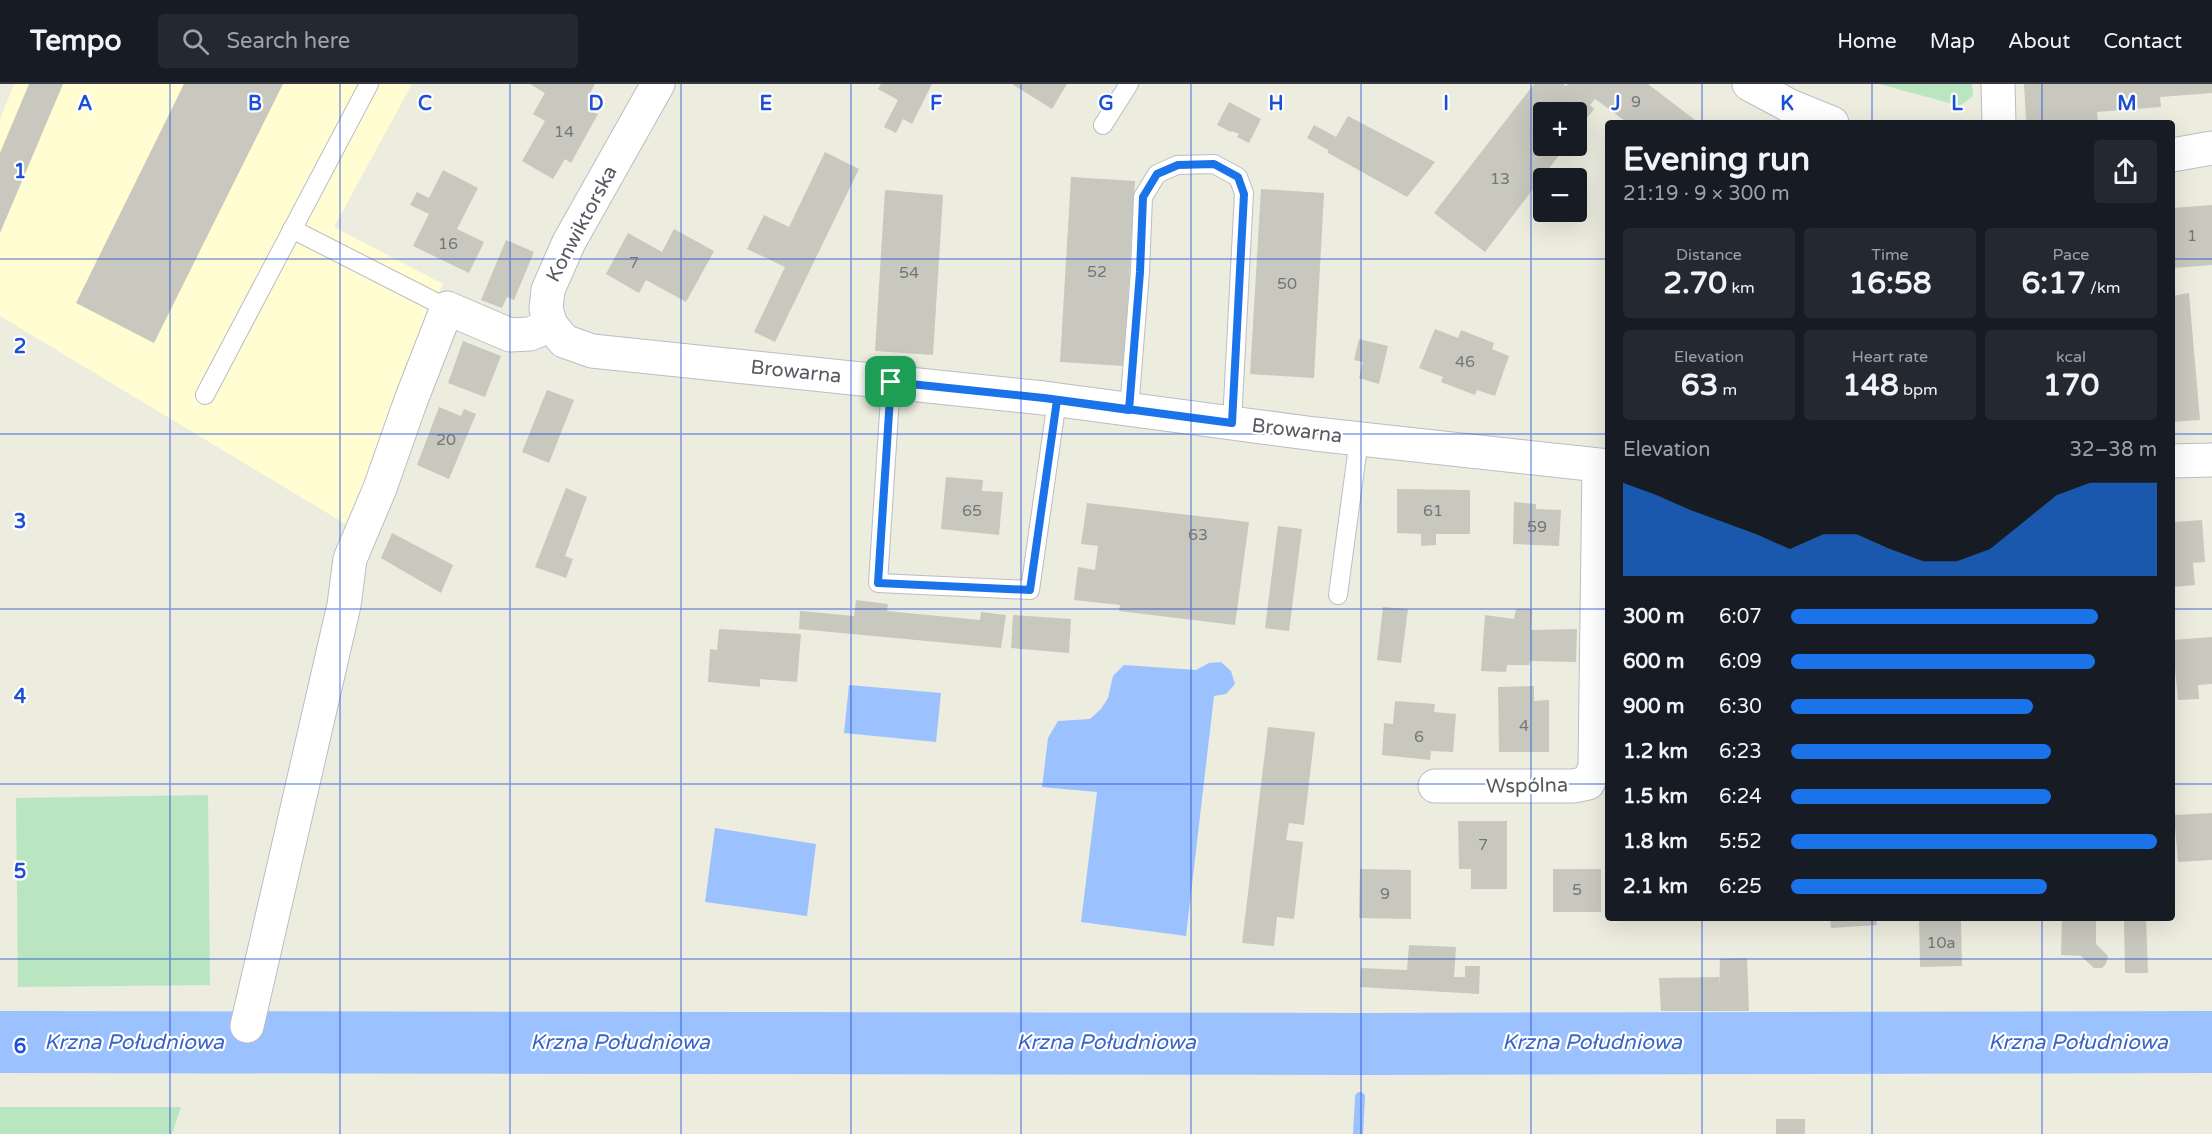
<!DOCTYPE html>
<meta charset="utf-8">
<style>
body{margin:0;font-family:"Varela Round",sans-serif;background:#242831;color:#f1f3f6;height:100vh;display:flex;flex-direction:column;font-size:22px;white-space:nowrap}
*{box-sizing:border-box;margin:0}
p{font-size:20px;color:#9ea1a6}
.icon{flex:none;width:33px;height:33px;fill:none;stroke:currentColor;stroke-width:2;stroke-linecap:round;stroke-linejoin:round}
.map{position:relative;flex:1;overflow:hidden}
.sheet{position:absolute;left:1605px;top:36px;width:570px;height:801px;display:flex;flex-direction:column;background:#171b24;border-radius:6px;box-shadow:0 6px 24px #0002}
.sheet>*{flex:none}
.fabs{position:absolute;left:1533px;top:18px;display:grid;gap:12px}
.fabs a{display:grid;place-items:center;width:54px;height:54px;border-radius:6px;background:#171b24;box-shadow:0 6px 24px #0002;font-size:30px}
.pin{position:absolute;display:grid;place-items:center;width:51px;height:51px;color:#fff;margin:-26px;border-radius:12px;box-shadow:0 3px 9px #0006}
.round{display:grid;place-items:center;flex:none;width:63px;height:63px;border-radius:6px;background:#242831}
.head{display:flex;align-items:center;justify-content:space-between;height:102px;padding:0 18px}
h1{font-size:33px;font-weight:800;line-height:45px}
.metrics{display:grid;grid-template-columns:repeat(3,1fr);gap:9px;height:102px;padding:6px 18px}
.metrics div{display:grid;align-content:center;border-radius:6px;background:#242831;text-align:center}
.metrics b{font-size:30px;font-weight:800}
.metrics small{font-size:16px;font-weight:400}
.metrics p{font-size:16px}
.chart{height:168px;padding:12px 18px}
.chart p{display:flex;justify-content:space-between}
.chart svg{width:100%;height:108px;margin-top:6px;fill:#1a73e8;opacity:.7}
ul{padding:0 18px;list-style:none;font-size:20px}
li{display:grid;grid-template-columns:96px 72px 1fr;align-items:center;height:45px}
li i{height:15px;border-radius:8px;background:#1a73e8}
header{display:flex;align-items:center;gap:36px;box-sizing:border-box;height:84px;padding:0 30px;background:#171b24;border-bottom:2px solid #363941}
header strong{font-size:28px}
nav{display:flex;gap:33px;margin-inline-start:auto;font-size:21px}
.search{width:420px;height:54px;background:#242831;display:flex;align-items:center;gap:15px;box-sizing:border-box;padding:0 21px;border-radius:6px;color:#9ea1a6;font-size:22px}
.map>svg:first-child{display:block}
</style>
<header>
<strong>Tempo</strong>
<div class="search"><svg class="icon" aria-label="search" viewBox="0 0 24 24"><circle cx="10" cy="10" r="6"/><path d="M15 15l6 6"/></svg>Search here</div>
<nav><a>Home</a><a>Map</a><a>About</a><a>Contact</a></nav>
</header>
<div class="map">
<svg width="2212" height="1050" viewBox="0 0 2212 1050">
<rect width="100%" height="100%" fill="#ececdf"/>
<polygon fill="#fffdd1" points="14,0 412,0 334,143 443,200 347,441 0,232 0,35"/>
<g fill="#b9e6c1">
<polygon points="1879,0 1972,0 1973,12 1960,22"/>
<polygon points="208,711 210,901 18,903 16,714"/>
<polygon points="0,1023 181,1023 172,1050 0,1050"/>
</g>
<g fill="#9cc1ff">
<polygon points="1221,578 1231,587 1235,600 1226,610 1214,612 1186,852 1081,838 1097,708 1042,703 1048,654 1058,637 1090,635 1101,625 1108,614 1113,592 1124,581 1196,586 1209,579"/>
<polygon points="849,601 941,609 936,658 844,649"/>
<polygon points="715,744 816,760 807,832 705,818"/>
</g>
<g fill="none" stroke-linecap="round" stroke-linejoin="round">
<g stroke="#9cc1ff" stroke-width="10">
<polyline points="1361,971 1362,960"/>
<polyline points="1358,1050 1360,1013"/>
</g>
<polyline stroke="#9cc1ff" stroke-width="62" points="0,958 1362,960 2212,958"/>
</g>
<g fill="#c9c8be">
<polygon points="29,0 63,0 0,149 0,69"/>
<polygon points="184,0 283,0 154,259 76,219"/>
<polygon points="530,0 595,0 587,15 594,19 590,26 598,30 571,79 565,75 553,95 522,77 545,37 533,30 545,9"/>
<polygon points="881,0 932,0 912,40 903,35 896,49 884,43 898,16 878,5"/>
<polygon points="1012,0 1067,0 1052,25"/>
<polygon points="1534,0 1563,0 1566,2 1568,0 1648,0 1699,39 1628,39 1595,15 1590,21 1594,25 1576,48 1576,28 1544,28 1544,62 1566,62 1485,168 1434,129"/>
<polygon points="2024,0 2212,0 2212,9 2160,13 2161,23 2097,28 2098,38 2031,39 2026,35"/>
<polygon points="1229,18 1261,35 1249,59 1237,53 1239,50 1232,47 1231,48 1217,41"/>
<polygon points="1348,32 1435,78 1407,113 1328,69 1328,66 1307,54 1314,41 1336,53"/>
<polygon points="825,68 859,85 775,258 754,248 785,183 747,165 764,131 789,143"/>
<polygon points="443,86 478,104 457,145 484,158 469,189 413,162 429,130 410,121 417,108 429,114"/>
<polygon points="1071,93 1135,97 1124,282 1060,278"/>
<polygon points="1261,105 1324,109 1314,294 1250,290"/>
<polygon points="885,106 943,111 933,271 875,267"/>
<polygon points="2212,121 2212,181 2172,184 2172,124"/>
<polygon points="674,145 714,167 686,218 646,196 639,209 606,190 628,149 662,168"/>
<polygon points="506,156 534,168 514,216 507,213 502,224 481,216"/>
<polygon points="2189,209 2200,336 2172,338 2172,212"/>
<polygon points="1435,245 1458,254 1461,246 1494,259 1492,265 1509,272 1495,312 1477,306 1475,311 1441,298 1443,293 1419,284"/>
<polygon points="1359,255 1388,262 1379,300 1359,294 1363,278 1354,276"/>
<polygon points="463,257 501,272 485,313 448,299"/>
<polygon points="547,306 574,316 549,379 522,368"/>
<polygon points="439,323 461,332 464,325 476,330 449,395 417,381"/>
<polygon points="946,393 983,396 982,407 1003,408 999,451 941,445"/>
<polygon points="566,404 587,413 565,472 573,475 566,494 535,483"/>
<polygon points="1397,405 1470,406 1470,450 1436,450 1436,461 1421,462 1421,450 1397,449"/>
<polygon points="1514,418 1536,420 1536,425 1561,426 1559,462 1513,460"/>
<polygon points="1087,419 1249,438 1235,541 1119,527 1120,521 1074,516 1078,483 1095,486 1098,462 1081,460"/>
<polygon points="2202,436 2205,478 2193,479 2195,501 2172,503 2172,438"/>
<polygon points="1278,442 1302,445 1289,547 1265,544"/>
<polygon points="392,449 453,481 441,509 381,474"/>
<polygon points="856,516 888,520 887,527 980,536 981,528 1006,531 1001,564 799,545 800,527 854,532"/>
<polygon points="1383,523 1408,525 1401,579 1377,576"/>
<polygon points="1516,525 1532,525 1531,546 1577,545 1576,578 1530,577 1529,581 1507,581 1506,588 1481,587 1485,531 1514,535"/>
<polygon points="1013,531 1071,535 1069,569 1011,564"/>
<polygon points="719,545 801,550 797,598 760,595 760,603 708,598 710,565 717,566"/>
<polygon points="2212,553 2212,600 2198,601 2199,615 2178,616 2175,584 2172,584 2172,556"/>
<polygon points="1534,602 1534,617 1549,616 1549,668 1499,668 1498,603"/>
<polygon points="1395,617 1435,620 1434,628 1456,630 1453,668 1431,667 1430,676 1382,671 1384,639 1393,640"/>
<polygon points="1268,643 1315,648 1304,741 1289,739 1286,756 1303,758 1294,835 1277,833 1274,862 1242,859"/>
<polygon points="2212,729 2212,776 2178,778 2174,731"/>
<polygon points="1458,737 1507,737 1507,805 1471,805 1471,785 1459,785"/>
<polygon points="1360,785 1411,786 1411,835 1359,834"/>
<rect x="1553" y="785" width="48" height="43"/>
<rect x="1672" y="834" width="26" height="2"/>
<polygon points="1830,834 1876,834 1877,841 1831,844"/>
<polygon points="1919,834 1961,836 1962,882 1920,883"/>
<polygon points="2062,834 2096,834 2096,860 2108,872 2106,880 2102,884 2094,884 2081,872 2061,871"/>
<polygon points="2124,834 2146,834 2148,889 2125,889"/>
<polygon points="1409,861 1456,863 1454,893 1465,893 1465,882 1480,882 1479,910 1360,903 1361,884 1407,886"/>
<polygon points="1747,874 1749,927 1661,927 1659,894 1719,893 1719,906 1720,875"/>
<rect x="1776" y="1035" width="29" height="15"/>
</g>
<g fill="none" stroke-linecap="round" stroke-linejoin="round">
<defs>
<g id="lane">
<polyline points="1103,41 1129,0"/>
<polyline points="292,145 447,224"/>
<polyline points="891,298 878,499 1030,506 1057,316"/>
<polyline points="205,311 369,0"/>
<polyline points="1129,326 1140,188 1143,113 1157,90 1177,81 1214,80 1238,93 1244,109 1232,339"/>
<polyline points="1338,511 1359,355"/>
</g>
<g id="street">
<polyline points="658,0 569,158 548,206 546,225 551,241 564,257 592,267 1044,314 1315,350 1608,382"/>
<polyline points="1998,0 1999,39"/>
<polyline points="2172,377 2212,376"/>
<polyline points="1435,702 1573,702 1588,699 1595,683 1599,382"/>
<polyline points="247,942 344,521 350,475 380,404 411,316 447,224 510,251 530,250 551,241"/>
</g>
<g id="secondary">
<polyline points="1749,0 1790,22 1832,39"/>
<polyline points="2172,71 2212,64"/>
</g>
</defs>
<use href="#lane" stroke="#bcbdc4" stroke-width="20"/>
<use href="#street" stroke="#bcbdc4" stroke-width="35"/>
<use href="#secondary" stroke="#bcbec6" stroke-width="35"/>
<use href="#lane" stroke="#fff" stroke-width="18"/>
<use href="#street" stroke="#fff" stroke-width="33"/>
<use href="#secondary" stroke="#fff" stroke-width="33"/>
</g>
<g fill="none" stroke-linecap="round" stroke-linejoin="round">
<defs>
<path id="route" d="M891 298 1044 314C1107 322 1169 331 1232 339L1244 110 1238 93 1214 80 1178 81 1157 90 1143 113 1140 188 1129 326 1057 316 1030 506 878 499 891 298"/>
</defs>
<use href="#route" stroke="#fff" stroke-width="12"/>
<use href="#route" stroke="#1a73e8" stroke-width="8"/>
</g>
<path fill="none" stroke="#1d4ed8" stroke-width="1.5" stroke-opacity="0.55" d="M170 0V1050M340 0V1050M510 0V1050M681 0V1050M851 0V1050M1021 0V1050M1191 0V1050M1361 0V1050M1531 0V1050M1702 0V39M1872 0V39M2042 0V39M0 175H1608M2172 175H2212M0 350H1608M2172 350H2212M0 525H1608M2172 525H2212M0 700H1608M2172 700H2212M1702 834V1050M1872 834V1050M2042 834V1050M0 875H2212"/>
<g text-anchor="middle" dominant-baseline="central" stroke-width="4.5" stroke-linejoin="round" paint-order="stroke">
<g font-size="16" fill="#747678">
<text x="1636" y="18">9</text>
<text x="564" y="48">14</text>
<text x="1500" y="95">13</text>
<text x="2192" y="152">1</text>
<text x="448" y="160">16</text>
<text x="634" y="179">7</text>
<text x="1097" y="188">52</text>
<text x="909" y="189">54</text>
<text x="1287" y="200">50</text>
<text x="1465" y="278">46</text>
<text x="446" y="356">20</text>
<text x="972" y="427">65</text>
<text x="1433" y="427">61</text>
<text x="1537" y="443">59</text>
<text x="1198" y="451">63</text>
<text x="1524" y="642">4</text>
<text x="1419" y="653">6</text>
<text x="1483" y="761">7</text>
<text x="1577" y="806">5</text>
<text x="1385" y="810">9</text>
<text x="1941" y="859">10a</text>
</g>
<g font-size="20" fill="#585a61" stroke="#fff">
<text transform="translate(582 140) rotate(-62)">Konwiktorska</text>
<text transform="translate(796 288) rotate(6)">Browarna</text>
<text transform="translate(1297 347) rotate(7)">Browarna</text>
<text transform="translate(1527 702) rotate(-1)">Wspólna</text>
</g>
<g font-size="21" font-style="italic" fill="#3863c9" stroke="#fff">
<text x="134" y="958">Krzna Południowa</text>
<text x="620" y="958">Krzna Południowa</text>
<text x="1106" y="958">Krzna Południowa</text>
<text x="1592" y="958">Krzna Południowa</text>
<text x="2078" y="958">Krzna Południowa</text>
</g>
</g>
<g font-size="20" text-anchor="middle" font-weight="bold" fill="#1d4ed8" stroke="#fff" stroke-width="4.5" stroke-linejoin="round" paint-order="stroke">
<text x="85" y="26">A</text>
<text x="255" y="26">B</text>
<text x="425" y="26">C</text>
<text x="596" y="26">D</text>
<text x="766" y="26">E</text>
<text x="936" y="26">F</text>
<text x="1106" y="26">G</text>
<text x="1276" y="26">H</text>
<text x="1446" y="26">I</text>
<text x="1616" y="26">J</text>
<text x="1787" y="26">K</text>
<text x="1957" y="26">L</text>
<text x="2127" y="26">M</text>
<text x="20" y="94">1</text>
<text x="20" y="269">2</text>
<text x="20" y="444">3</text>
<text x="20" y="619">4</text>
<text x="20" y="794">5</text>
<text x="20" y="969">6</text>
</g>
</svg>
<div class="fabs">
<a>+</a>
<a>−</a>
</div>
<div class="pin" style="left:891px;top:298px;background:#1e9e55"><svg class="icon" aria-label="arrive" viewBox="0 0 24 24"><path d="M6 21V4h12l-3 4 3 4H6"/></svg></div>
<section class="sheet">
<div class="head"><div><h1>Evening run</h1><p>21:19 · 9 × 300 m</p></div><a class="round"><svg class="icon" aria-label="share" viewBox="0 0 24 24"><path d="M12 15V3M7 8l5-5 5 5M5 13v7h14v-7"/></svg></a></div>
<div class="metrics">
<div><p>Distance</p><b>2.70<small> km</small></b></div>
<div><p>Time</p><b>16:58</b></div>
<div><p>Pace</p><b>6:17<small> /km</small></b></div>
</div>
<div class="metrics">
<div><p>Elevation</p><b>63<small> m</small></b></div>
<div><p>Heart rate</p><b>148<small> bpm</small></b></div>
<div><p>kcal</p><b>170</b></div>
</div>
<div class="chart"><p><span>Elevation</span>32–38 m</p>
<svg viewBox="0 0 160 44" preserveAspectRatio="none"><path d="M0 44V6L10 11L20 17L30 22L40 27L50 33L60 27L70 27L80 33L90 38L100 38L110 33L120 22L130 11L140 6L150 6L160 6V44z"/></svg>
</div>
<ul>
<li><b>300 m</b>6:07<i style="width:84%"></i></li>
<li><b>600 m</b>6:09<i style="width:83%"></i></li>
<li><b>900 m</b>6:30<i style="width:66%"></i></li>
<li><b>1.2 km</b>6:23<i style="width:71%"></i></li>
<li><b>1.5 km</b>6:24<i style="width:71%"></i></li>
<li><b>1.8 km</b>5:52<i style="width:100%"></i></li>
<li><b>2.1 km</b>6:25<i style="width:70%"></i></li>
</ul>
</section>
</div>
